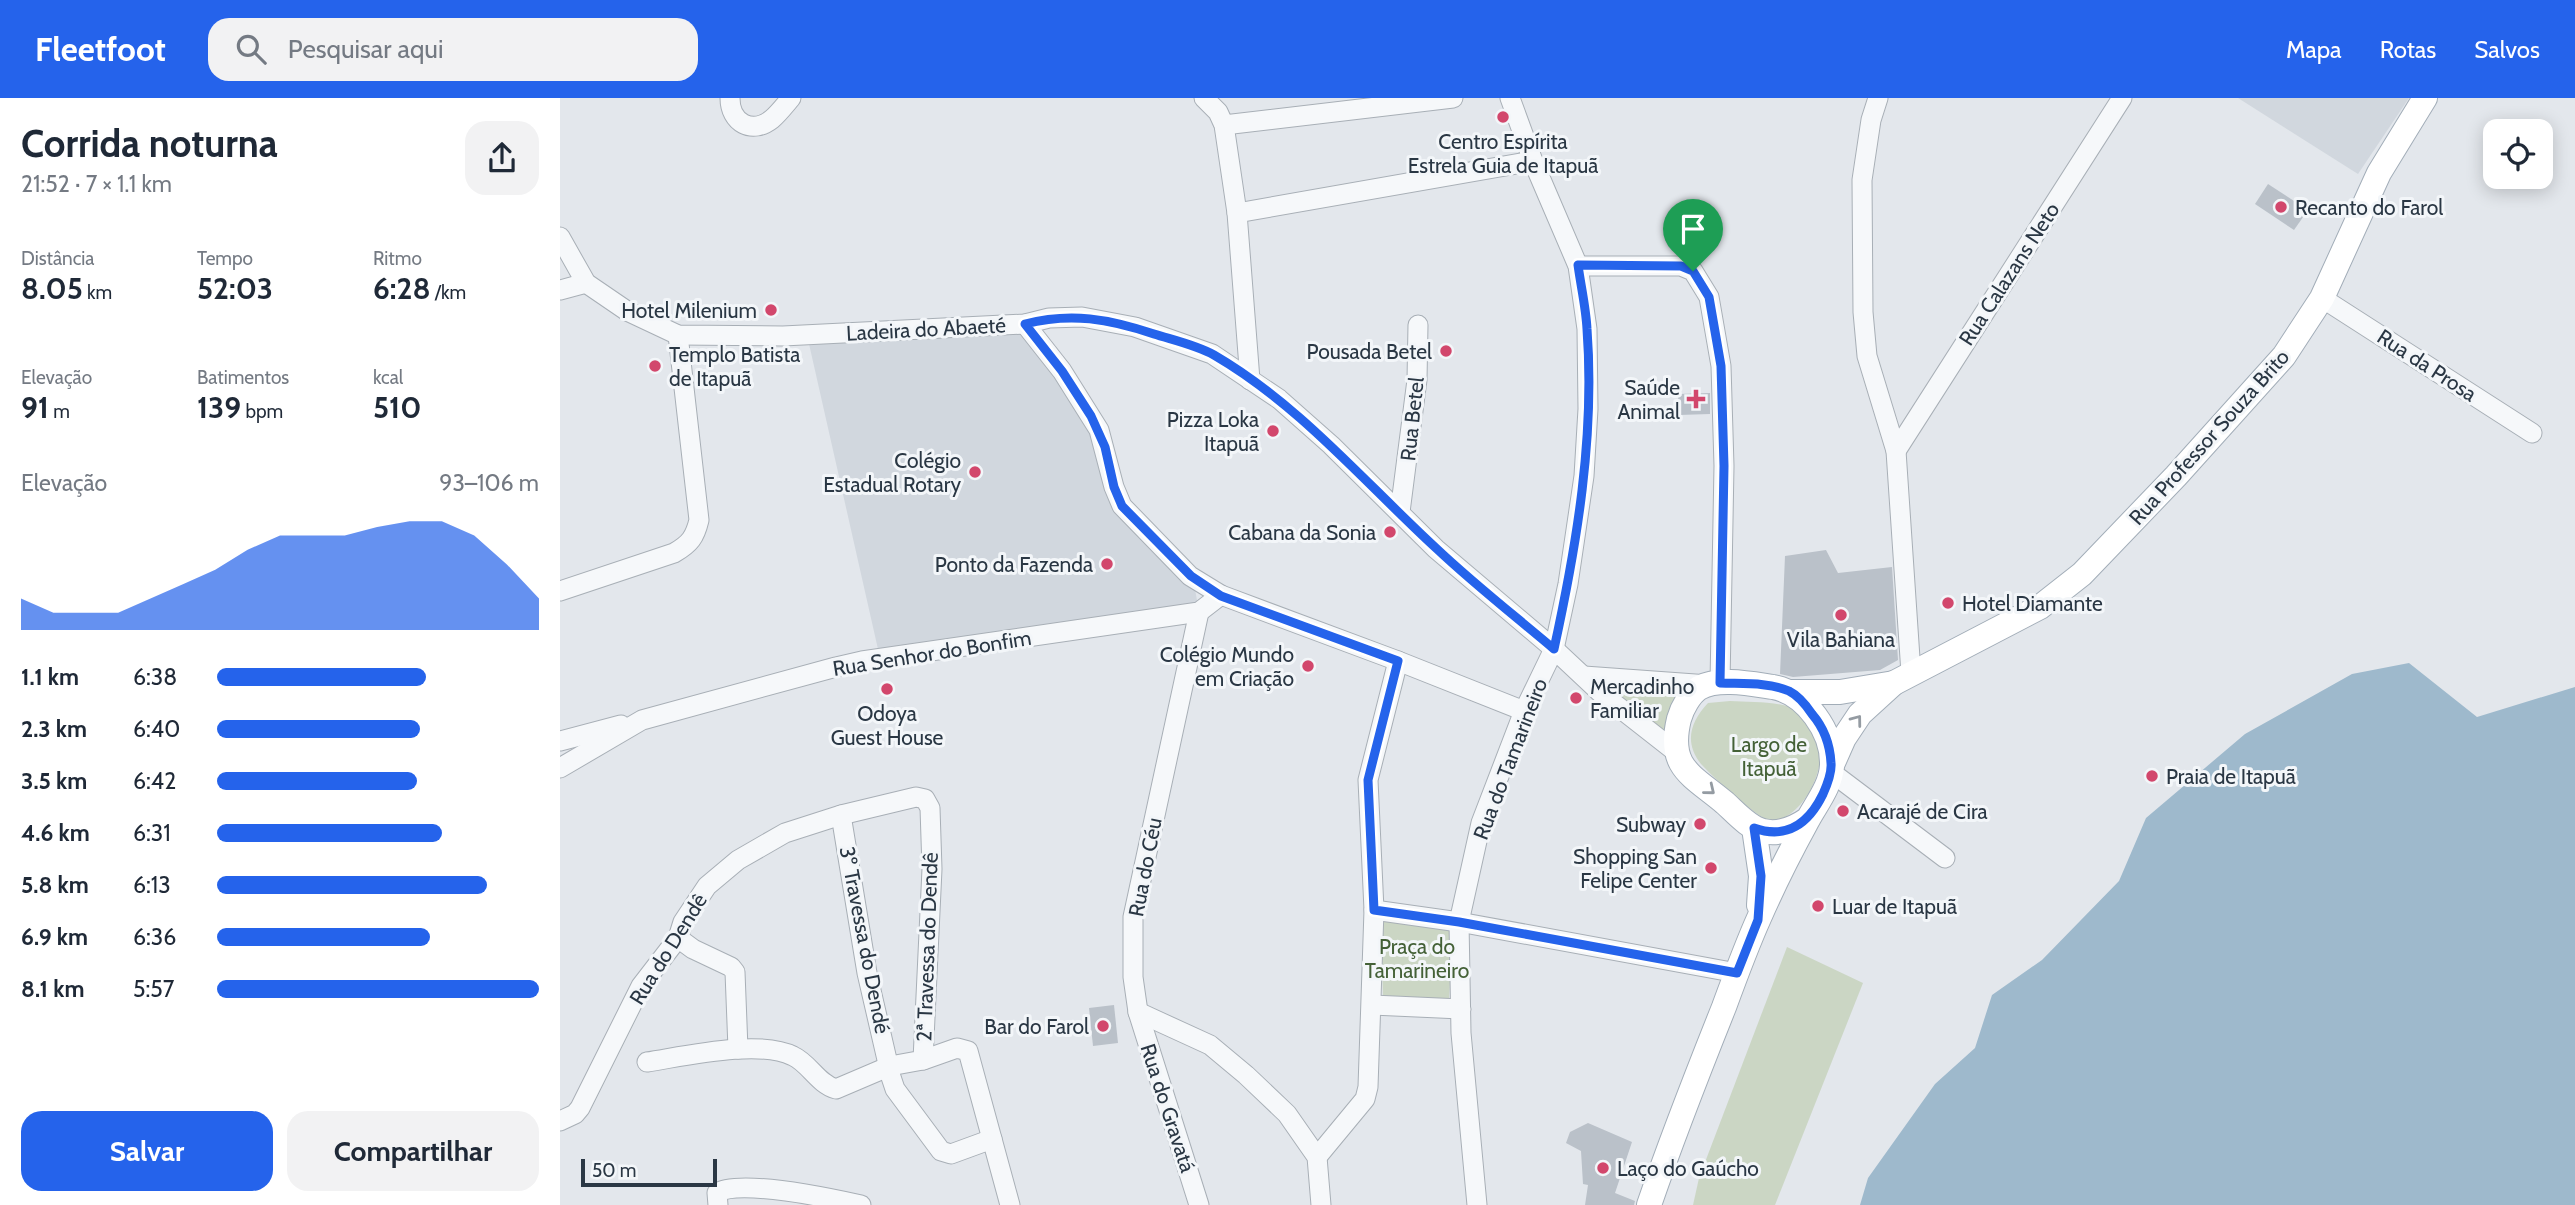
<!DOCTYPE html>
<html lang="pt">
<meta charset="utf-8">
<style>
body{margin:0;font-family:Cabin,sans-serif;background:#f2f2f3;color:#1f2937;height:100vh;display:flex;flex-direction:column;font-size:26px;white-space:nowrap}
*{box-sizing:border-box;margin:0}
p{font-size:23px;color:#747a83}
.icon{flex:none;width:38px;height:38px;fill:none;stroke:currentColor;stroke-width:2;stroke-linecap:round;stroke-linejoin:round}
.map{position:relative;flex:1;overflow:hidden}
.details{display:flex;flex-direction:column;background:#fff;width:560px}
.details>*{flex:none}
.buttons{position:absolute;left:1923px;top:21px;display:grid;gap:14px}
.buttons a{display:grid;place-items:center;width:70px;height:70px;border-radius:14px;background:#fff;box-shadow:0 4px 18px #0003;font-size:35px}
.scale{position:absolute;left:21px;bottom:18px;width:136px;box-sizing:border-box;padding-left:7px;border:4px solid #2a3744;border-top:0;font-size:19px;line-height:24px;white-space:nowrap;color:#2a3744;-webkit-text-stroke:5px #f3f6f9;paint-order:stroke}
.pin{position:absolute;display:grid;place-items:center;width:60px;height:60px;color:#fff;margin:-72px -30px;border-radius:50% 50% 50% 0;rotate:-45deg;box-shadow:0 0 7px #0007}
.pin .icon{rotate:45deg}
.round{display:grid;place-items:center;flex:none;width:74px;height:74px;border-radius:21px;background:#f2f2f3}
.overview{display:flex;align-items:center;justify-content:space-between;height:119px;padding:0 21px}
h1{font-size:38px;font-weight:700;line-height:52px}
.figures{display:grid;grid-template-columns:repeat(3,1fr);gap:10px;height:119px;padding:7px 21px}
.figures div{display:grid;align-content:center}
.figures b{font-size:30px;font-weight:700}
.figures small{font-size:19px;font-weight:400}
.figures p{font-size:19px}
.chart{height:196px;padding:14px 21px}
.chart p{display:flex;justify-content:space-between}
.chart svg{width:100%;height:126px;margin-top:7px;fill:#2563eb;opacity:.7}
.button{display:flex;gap:14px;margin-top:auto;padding:14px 21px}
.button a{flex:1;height:80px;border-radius:21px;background:#2563eb;color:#fff;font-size:28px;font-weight:700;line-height:80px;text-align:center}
.button a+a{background:#f2f2f3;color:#1f2937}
ul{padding:0 21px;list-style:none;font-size:23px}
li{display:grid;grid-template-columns:112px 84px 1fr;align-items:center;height:52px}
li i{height:18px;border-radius:9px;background:#2563eb}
header{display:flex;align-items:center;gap:42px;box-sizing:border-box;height:98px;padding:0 35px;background:#2563eb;color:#fff}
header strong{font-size:33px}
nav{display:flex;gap:38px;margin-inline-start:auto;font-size:24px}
.search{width:490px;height:63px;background:#f2f2f3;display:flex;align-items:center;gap:18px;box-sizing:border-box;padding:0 24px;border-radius:21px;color:#747a83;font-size:26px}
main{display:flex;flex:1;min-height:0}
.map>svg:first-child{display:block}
</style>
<header>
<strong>Fleetfoot</strong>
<div class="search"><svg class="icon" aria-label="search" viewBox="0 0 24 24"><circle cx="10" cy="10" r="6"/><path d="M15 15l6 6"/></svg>Pesquisar aqui</div>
<nav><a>Mapa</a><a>Rotas</a><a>Salvos</a></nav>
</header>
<main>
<section class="details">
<div class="overview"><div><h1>Corrida noturna</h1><p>21:52 · 7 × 1.1 km</p></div><a class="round"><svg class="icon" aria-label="share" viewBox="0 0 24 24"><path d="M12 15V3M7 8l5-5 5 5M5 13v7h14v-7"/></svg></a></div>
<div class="figures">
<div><p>Distância</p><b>8.05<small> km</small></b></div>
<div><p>Tempo</p><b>52:03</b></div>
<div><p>Ritmo</p><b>6:28<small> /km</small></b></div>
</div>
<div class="figures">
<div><p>Elevação</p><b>91<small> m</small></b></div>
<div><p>Batimentos</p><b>139<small> bpm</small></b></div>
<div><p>kcal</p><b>510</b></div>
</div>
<div class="chart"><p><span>Elevação</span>93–106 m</p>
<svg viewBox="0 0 160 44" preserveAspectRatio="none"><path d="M0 44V33L10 38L20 38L30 38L40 33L50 28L60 23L70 16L80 11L90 11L100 11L110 8L120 6L130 6L140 11L150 21L160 33V44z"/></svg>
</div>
<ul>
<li><b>1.1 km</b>6:38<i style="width:65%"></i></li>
<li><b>2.3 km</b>6:40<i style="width:63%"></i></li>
<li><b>3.5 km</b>6:42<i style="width:62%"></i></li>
<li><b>4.6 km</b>6:31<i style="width:70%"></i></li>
<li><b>5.8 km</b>6:13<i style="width:84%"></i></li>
<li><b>6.9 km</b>6:36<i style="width:66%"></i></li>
<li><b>8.1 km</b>5:57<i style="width:100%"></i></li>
</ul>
<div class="button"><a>Salvar</a><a>Compartilhar</a></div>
</section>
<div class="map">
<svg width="2015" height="1107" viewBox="0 0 2015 1107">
<rect width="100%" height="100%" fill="#e3e7ec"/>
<g fill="#d1d7de">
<polygon points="1678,0 1849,0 1798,76"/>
<polygon points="465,226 502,273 559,400 635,491 639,514 320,560 247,237"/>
</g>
<g fill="#cbd6c4">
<polygon points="1053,592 1123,600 1107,642 1051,596"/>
<path d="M1170 603C1196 605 1233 601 1251 622 1273 648 1255 699 1230 716 1223 720 1219 724 1211 723 1196 720 1152 678 1141 666 1124 645 1130 624 1148 605Z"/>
<polygon points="821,819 893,830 889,902 823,902"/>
<polygon points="1227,849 1303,885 1215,1107 1133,1107 1139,1080"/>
</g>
<polygon fill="#9eb9cc" points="1849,565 1917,619 2015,589 2015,1107 1300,1107 1308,1080 1375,986 1415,950 1432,897 1482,862 1559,783 1586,720 1685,636 1792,576"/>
<g fill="#bac1c9">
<polygon points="1708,86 1748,112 1734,132 1695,106"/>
<polygon points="1150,295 1150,316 1119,317 1118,296"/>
<polygon points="1266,452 1278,475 1332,469 1338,562 1320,572 1233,579 1220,576 1225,458"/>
<polygon points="554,907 558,945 533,948 529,910"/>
<polygon points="1028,1025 1072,1044 1055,1095 1075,1103 1074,1107 1025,1107 1028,1087 1023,1086 1021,1053 1006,1045 1010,1034"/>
</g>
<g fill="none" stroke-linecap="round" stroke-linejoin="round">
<defs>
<g id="minor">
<path d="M170 0C170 25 192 37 212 21 219 15 225 7 231 0"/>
<polyline points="644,0 658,14 664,27 677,115 690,282"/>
<polyline points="1318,0 1311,22 1302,82 1303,214 1307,258 1336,353 1351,575"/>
<polyline points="664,27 893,0"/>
<polyline points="677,115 973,63"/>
<polyline points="0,139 26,185 67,213 118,237 223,238 465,226 489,220 522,219 575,229 652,256 719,301 771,347 876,451 994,551 1042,596 1116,654"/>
<polyline points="1018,168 1121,168 1133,173 1149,199 1161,268 1164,368 1160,585"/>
<polyline points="0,192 26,185"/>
<polyline points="1762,200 1972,335"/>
<polyline points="465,226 502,273 539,332 554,389 562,408 630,478 661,497 838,563 964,613"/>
<polyline points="1336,353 1562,0"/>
<polyline points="840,414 857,282 858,227"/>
<path d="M0 493 114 455C130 446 135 439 139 422L118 237"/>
<polyline points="1024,578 1149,587"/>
<polyline points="0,643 61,627"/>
<polyline points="0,670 82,622 276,569 302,563 639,514 661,497"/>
<polyline points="1271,674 1385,760"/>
<polyline points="281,717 307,875 331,979 335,991 381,1053 391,1056 432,1041"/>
<polyline points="814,812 899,824 1177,875"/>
<polyline points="118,840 133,851 171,869 175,874 178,951"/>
<polyline points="812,907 901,911"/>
<polyline points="578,914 650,947 686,977 727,1016 757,1059 761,1107"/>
<polyline points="363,962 397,950 408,953 450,1107"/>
<path d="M0 1023 15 1016 20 1010 81 888 118 840 123 824 147 788 178 762 225 735 281 717 356 699 365 701 370 710 372 771 363 962 330 968 276 991C258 986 249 965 233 958 199 941 126 958 87 964"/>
<polyline points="757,1059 805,1001 808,989 814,812 808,682 838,563"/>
<path d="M158 1107 157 1095C177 1080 274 1101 301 1107"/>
<polyline points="639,1107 578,914 573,879 573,819 639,514"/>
<polyline points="917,1107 901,935 899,824 921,725 964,613 994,551 1008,486 1024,378 1028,311 1027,231 1018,168 973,63 950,0"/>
</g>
<g id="major">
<polyline points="1230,594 1280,594 1334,585"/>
<polyline points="1272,667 1284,640 1300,616 1334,585 1480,509 1522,476 1616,378 1724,258 1762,200 1819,75 1865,0"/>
<polyline points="1194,730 1201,778 1199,807"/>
<path d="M1089 1107C1112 1040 1138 974 1164 909 1175 879 1186 849 1199 820 1213 788 1229 756 1246 725 1255 707 1271 689 1272 667 1273 634 1246 595 1213 589 1192 586 1158 579 1139 590 1130 596 1122 610 1119 621 1107 670 1132 677 1165 705 1176 715 1189 730 1203 733 1219 737 1235 730 1248 721"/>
</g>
</defs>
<use href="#minor" stroke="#a8afb6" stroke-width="21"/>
<use href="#major" stroke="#a2adb8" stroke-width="26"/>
<use href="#minor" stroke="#f6f8fa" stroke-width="19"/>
<use href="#major" stroke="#fff" stroke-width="24"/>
</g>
<defs><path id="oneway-chevron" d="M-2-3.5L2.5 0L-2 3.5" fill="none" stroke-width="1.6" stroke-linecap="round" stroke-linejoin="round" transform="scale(1.75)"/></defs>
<g stroke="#949ba2">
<use href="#oneway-chevron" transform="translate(1297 622) rotate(-53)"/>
<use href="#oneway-chevron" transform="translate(1150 692) rotate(39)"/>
</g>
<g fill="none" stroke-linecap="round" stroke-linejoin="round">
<defs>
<path id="route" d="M1018 167 1121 168 1133 173 1149 199 1161 268 1164 368 1160 585C1181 586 1209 584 1229 593 1239 598 1246 607 1252 616 1264 630 1270 646 1271 665 1272 675 1267 687 1263 696 1249 725 1227 742 1194 730L1201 778 1198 822 1177 875 899 824 814 812 808 682 838 563 661 498 631 478 562 408 554 389 545 349 531 318 502 273 465 226C511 214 549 221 594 236 613 242 636 247 654 257 740 307 804 384 877 451 914 486 955 518 994 551 1017 446 1035 338 1027 231 1026 210 1021 189 1018 167Z"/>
</defs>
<use href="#route" stroke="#fff" stroke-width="14"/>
<use href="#route" stroke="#2563eb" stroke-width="9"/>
</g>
<g fill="#d2476c" stroke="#f3f6f9" stroke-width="2.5">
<circle cx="943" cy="19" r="7"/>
<circle cx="1721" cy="109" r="7"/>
<circle cx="211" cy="212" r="7"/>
<circle cx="886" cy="253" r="7"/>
<circle cx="95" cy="268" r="7"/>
<path d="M1132.5 290.5h7v7h7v7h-7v7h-7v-7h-7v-7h7z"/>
<circle cx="713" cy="333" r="7"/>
<circle cx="415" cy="374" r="7"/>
<circle cx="830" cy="434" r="7"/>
<circle cx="547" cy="466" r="7"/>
<circle cx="1388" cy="505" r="7"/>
<circle cx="1281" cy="517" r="7"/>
<circle cx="748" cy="568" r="7"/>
<circle cx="327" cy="591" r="7"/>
<circle cx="1016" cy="600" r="7"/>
<circle cx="1592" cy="678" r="7"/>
<circle cx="1283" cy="713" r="7"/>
<circle cx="1140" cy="726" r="7"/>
<circle cx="1151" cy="770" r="7"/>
<circle cx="1258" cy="808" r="7"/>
<circle cx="543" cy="928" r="7"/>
<circle cx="1043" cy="1070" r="7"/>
</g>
<g text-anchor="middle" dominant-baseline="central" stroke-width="6" stroke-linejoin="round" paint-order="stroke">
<g font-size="21" fill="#2a3744" stroke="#f3f6f9" text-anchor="end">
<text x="943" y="43" text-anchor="middle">Centro Espírita<tspan x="943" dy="24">Estrela Guia de Itapuã</tspan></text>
<text x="1735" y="109" text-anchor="start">Recanto do Farol</text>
<text x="197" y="212">Hotel Milenium</text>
<text x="872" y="253">Pousada Betel</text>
<text x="109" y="256" text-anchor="start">Templo Batista<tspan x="109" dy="24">de Itapuã</tspan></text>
<text x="1120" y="289">Saúde<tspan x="1120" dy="24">Animal</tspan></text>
<text x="699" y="321">Pizza Loka<tspan x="699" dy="24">Itapuã</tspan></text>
<text x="401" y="362">Colégio<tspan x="401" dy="24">Estadual Rotary</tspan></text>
<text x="816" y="434">Cabana da Sonia</text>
<text x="533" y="466">Ponto da Fazenda</text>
<text x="1402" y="505" text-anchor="start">Hotel Diamante</text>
<text x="1281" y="541" text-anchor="middle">Vila Bahiana</text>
<text x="734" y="556">Colégio Mundo<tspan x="734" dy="24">em Criação</tspan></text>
<text x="1030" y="588" text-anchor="start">Mercadinho<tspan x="1030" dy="24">Familiar</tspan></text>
<text x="327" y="615" text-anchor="middle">Odoya<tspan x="327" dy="24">Guest House</tspan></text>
<text x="1606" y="678" text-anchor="start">Praia de Itapuã</text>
<text x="1297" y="713" text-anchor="start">Acarajé de Cira</text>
<text x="1126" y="726">Subway</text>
<text x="1137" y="758">Shopping San<tspan x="1137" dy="24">Felipe Center</tspan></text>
<text x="1272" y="808" text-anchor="start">Luar de Itapuã</text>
<text x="529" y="928">Bar do Farol</text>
<text x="1057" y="1070" text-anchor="start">Laço do Gaúcho</text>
</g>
<g font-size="21" fill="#2a3744" stroke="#f3f6f9">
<text transform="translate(1449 176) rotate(-57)">Rua Calazans Neto</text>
<text transform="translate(366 231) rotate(-3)">Ladeira do Abaeté</text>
<text transform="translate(1867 267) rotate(33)">Rua da Prosa</text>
<text transform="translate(852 321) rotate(-84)">Rua Betel</text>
<text transform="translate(1649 339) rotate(-48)">Rua Professor Souza Brito</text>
<text transform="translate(372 555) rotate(-9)">Rua Senhor do Bonfim</text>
<text transform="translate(950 661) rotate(-69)">Rua do Tamarineiro</text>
<text transform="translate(585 769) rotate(-79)">Rua do Céu</text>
<text transform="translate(305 842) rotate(79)">3º Travessa do Dendé</text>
<text transform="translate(367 849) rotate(-88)">2ª Travessa do Dendê</text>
<text transform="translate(108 851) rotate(-58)">Rua do Dendê</text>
<text transform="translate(608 1010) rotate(72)">Rua do Gravatá</text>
</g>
<g font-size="21" fill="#446137" stroke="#f3f6f9">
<text x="1209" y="646">Largo de<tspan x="1209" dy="24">Itapuã</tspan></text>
<text x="857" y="848">Praça do<tspan x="857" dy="24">Tamarineiro</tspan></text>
</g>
</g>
</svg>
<div class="buttons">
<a><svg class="icon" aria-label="locate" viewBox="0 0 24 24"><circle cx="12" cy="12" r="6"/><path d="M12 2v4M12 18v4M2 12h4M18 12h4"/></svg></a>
</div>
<div class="scale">50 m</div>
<div class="pin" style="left:1133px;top:173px;background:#1e9e55"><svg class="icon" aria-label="arrive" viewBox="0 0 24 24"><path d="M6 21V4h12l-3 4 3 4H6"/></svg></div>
</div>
</main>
